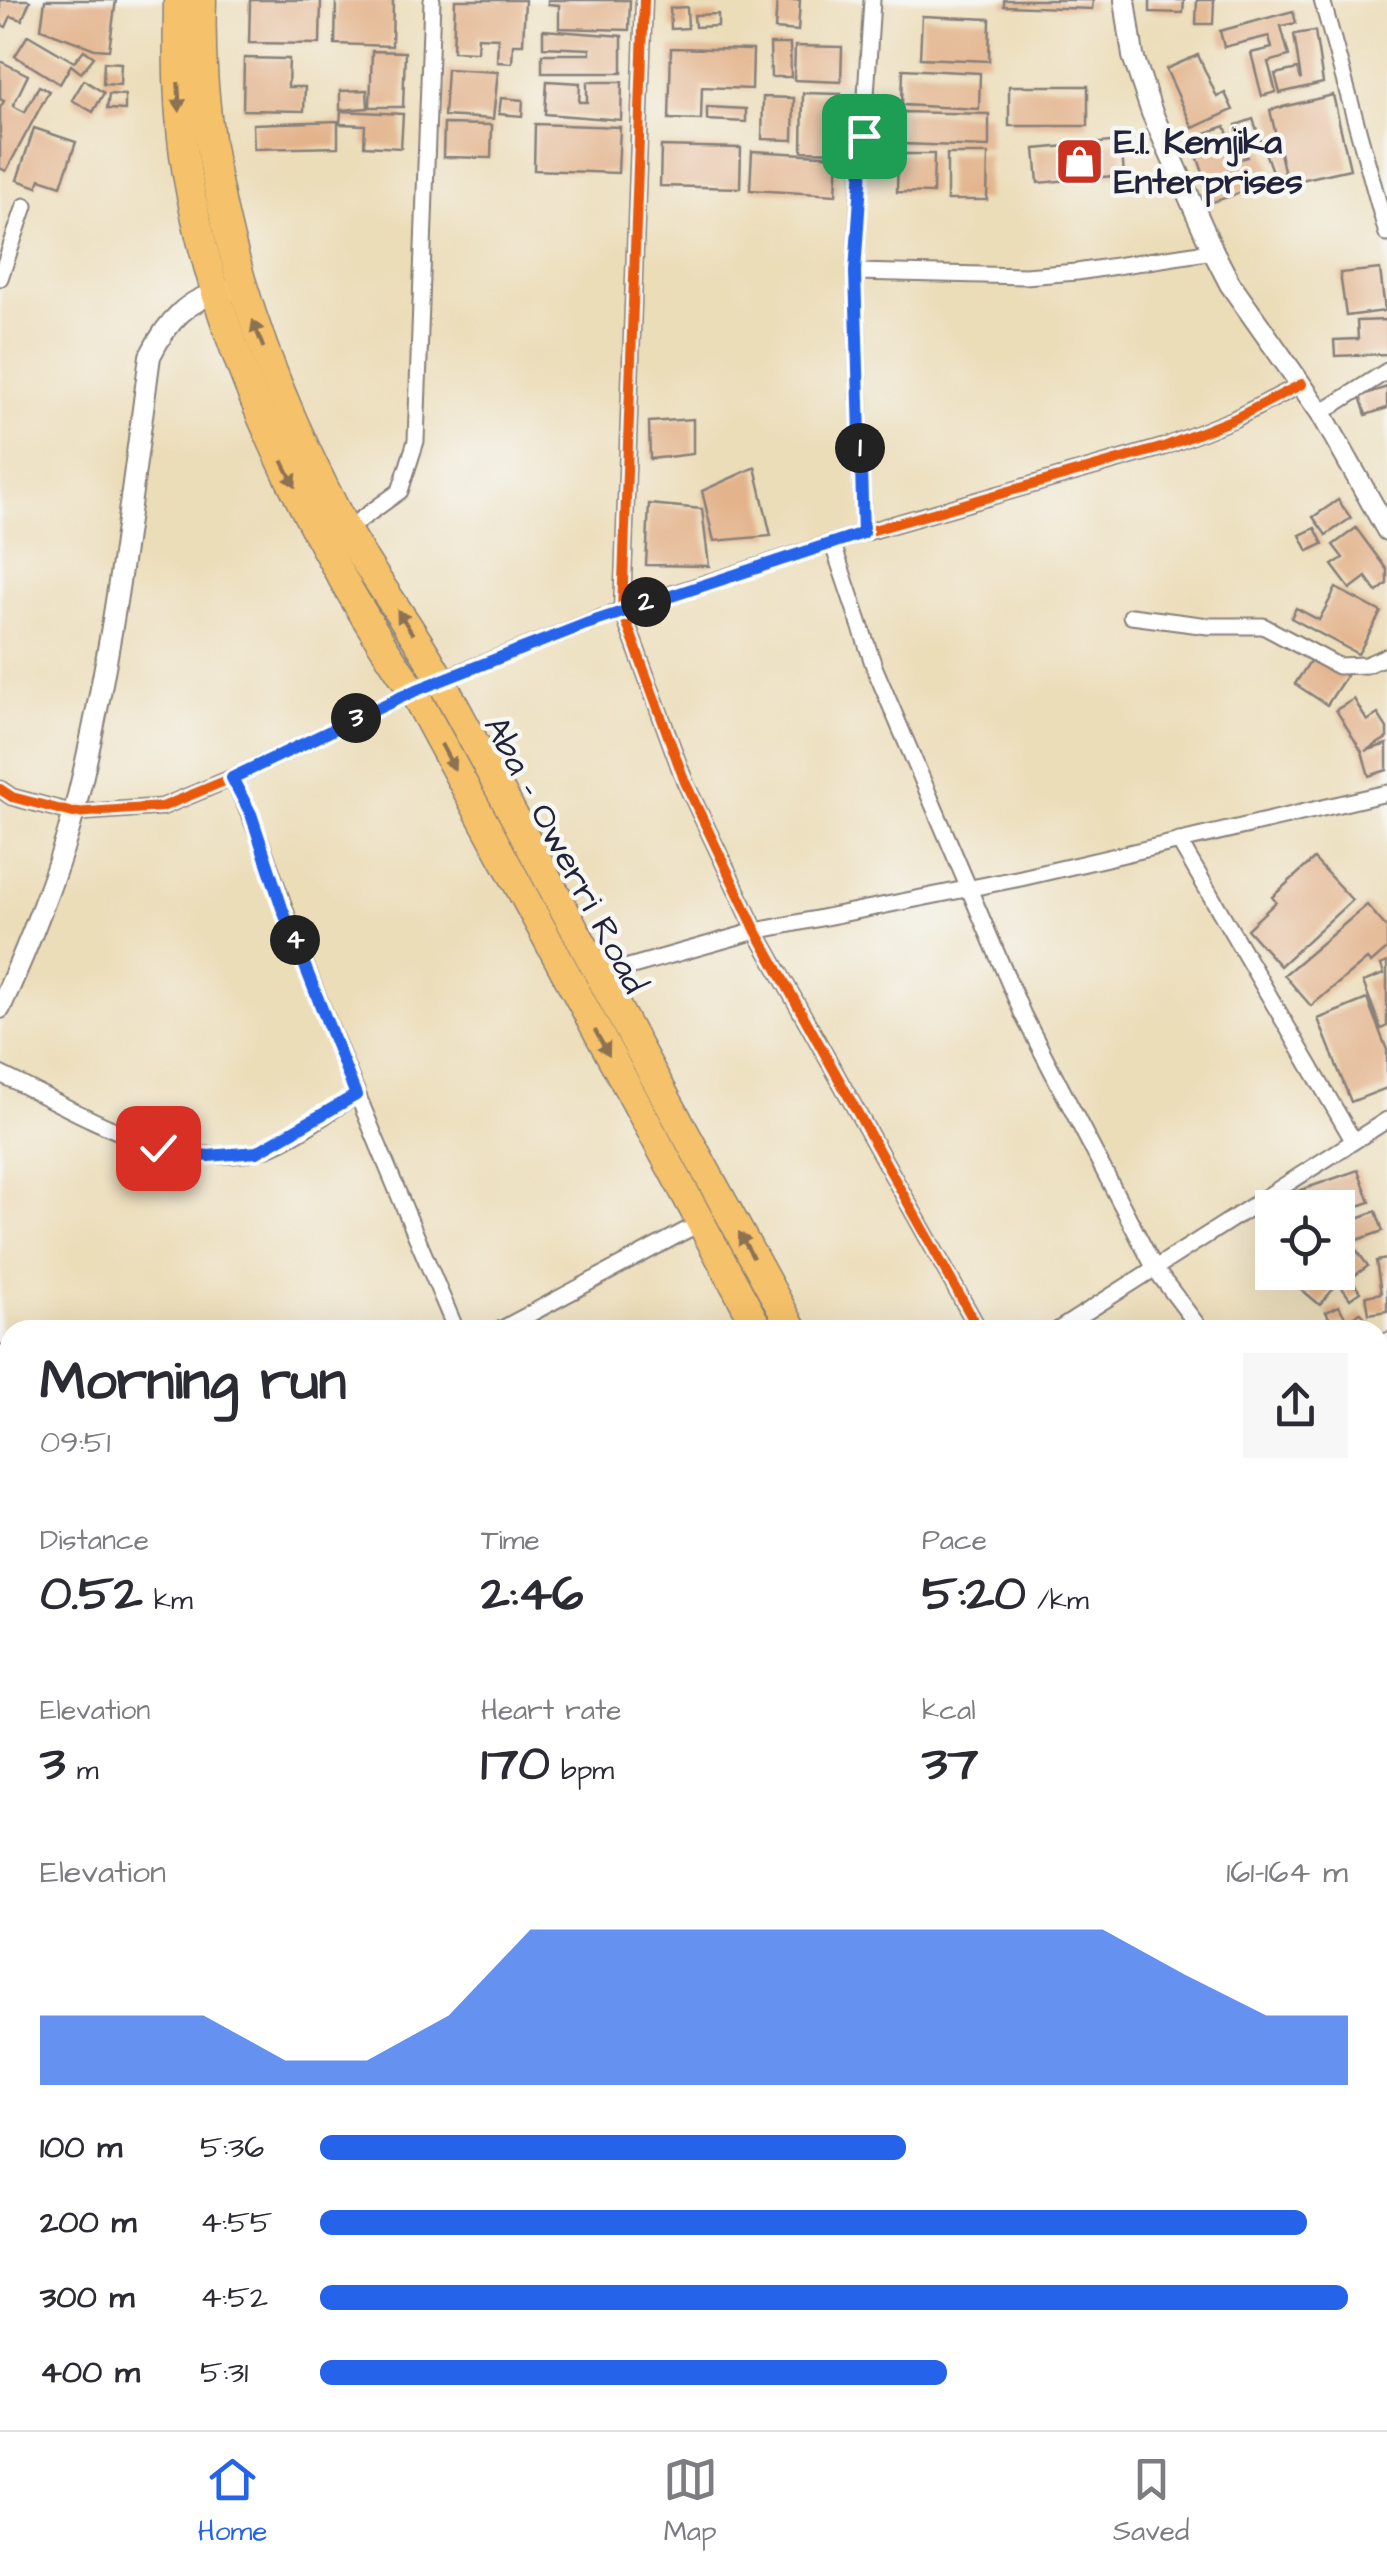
<!DOCTYPE html>
<meta charset="utf-8">
<style>
body{margin:0;font-family:"Architects Daughter",sans-serif;background:#f7f7f7;color:#2b2b33;height:100vh;display:flex;flex-direction:column;font-size:38px;white-space:nowrap}
*{box-sizing:border-box;margin:0}
p{font-size:32px;color:#7c7c81}
.icon{flex:none;width:55px;height:55px;fill:none;stroke:currentColor;stroke-width:2;stroke-linecap:round;stroke-linejoin:round}
.map{position:relative;flex:1;overflow:hidden}
.sheet{position:absolute;left:0px;top:1320px;width:1388px;height:1110px;display:flex;flex-direction:column;background:#fff;border-radius:30px 30px 0 0;box-shadow:0 10px 40px #0002}
.sheet>*{flex:none}
.buttons{position:absolute;left:1255px;top:1190px;display:grid;gap:20px}
.buttons a{display:grid;place-items:center;width:100px;height:100px;border-radius:0px;background:#fff;box-shadow:0 10px 40px #0002;font-size:50px}
.pin{position:absolute;display:grid;place-items:center;width:85px;height:85px;color:#fff;margin:-42px;border-radius:20px;box-shadow:0 5px 15px #0006}
.km{position:absolute;width:50px;height:50px;margin:-25px;border-radius:50%;background:#222;color:#fff;font-size:28px;line-height:50px;text-align:center}
.round{display:grid;place-items:center;flex:none;width:105px;height:105px;border-radius:0px;background:#f7f7f7}
.head{display:flex;align-items:center;justify-content:space-between;height:170px;padding:0 40px}
h1{font-size:55px;font-weight:700;line-height:75px}
.figures{display:grid;grid-template-columns:repeat(3,1fr);gap:15px;height:170px;padding:10px 40px}
.figures div{display:grid;align-content:center}
.figures b{font-size:50px;font-weight:700}
.figures small{font-size:28px;font-weight:400}
.figures p{font-size:28px}
.chart{height:280px;padding:20px 40px}
.chart p{display:flex;justify-content:space-between}
.chart svg{width:100%;height:180px;margin-top:10px;fill:#2563eb;opacity:.7}
ul{padding:0 40px;list-style:none;font-size:32px}
li{display:grid;grid-template-columns:160px 120px 1fr;align-items:center;height:75px}
li i{height:25px;border-radius:12px;background:#2563eb}
.tabs{display:flex;justify-content:space-around;align-items:center;height:140px;border-top:2px solid #e1e1e2;background:#fff;font-size:28px;color:#7c7c81}
.tabs a{display:grid;justify-items:center;gap:5px}
.tabs .selected{color:#2563eb}
.map>svg:first-child{display:block}
</style>
<div class="map">
<svg width="1387" height="2430" viewBox="0 0 1387 2430">
<rect width="100%" height="100%" fill="#f6f6f2"/>
<filter id="ink" filterUnits="userSpaceOnUse"><feTurbulence type="fractalNoise" baseFrequency=".01" numOctaves="2"/><feDisplacementMap in="SourceGraphic" scale="20" xChannelSelector="R" yChannelSelector="G"/><feConvolveMatrix kernelMatrix="1 2 1 2 8 2 1 2 1" color-interpolation-filters="sRGB"/></filter>
<filter id="wash" filterUnits="userSpaceOnUse"><feTurbulence type="fractalNoise" baseFrequency=".0048" numOctaves="4" result="noise"/><feDisplacementMap in="SourceGraphic" scale="40" xChannelSelector="R" yChannelSelector="G"/><feGaussianBlur stdDeviation="2.25" result="paint"/><feColorMatrix in="noise" values="0 0 0 0 0 0 0 0 0 0 0 0 0 0 0 0 0 1.4 0 .05"/><feComposite in="paint" operator="in"/></filter>
<g filter="url(#wash)">
<rect width="100%" height="100%" fill="#ecddb9"/>
<g id="blocks">
<g fill="#e3b38b">
<polygon points="0,0 28,0 30,1 22,20 11,16 6,27 0,24"/>
<polygon points="45,0 116,0 109,50 95,49 41,29"/>
<polygon points="250,0 321,0 320,44 249,43"/>
<polygon points="336,0 393,0 392,46 335,44"/>
<polygon points="455,0 525,0 523,44 513,44 512,63 497,62 498,38 478,37 477,52 453,51"/>
<polygon points="548,0 630,0 629,30 559,28 559,5 548,4"/>
<polygon points="777,0 800,0 798,31 775,29"/>
<polygon points="1004,0 1093,0 1092,9 1004,6"/>
<polygon points="1150,0 1184,0 1183,13 1150,12"/>
<polygon points="1197,0 1214,0 1213,24 1196,24"/>
<polygon points="687,7 688,28 671,29 670,8"/>
<polygon points="1293,11 1296,23 1281,26 1289,56 1268,62 1276,92 1262,96 1251,53 1272,48 1269,36 1224,47 1220,31"/>
<polygon points="718,14 718,26 695,27 694,15"/>
<polygon points="922,16 990,19 989,61 920,58"/>
<polygon points="543,30 622,36 622,73 542,73 542,54 590,54 590,49 543,47"/>
<polygon points="1315,31 1323,83 1280,93 1275,74 1298,69 1301,80 1294,34"/>
<polygon points="28,35 74,62 84,50 94,57 81,73 71,65 60,84 15,56"/>
<polygon points="770,44 790,44 791,77 771,77"/>
<polygon points="795,46 842,47 841,82 794,80"/>
<polygon points="671,48 753,50 752,89 702,87 701,120 669,119"/>
<polygon points="372,51 405,52 403,107 370,107"/>
<polygon points="1198,55 1217,97 1225,93 1233,110 1193,128 1166,69"/>
<polygon points="244,58 289,59 288,87 305,87 304,111 243,110"/>
<polygon points="0,61 28,75 13,106 25,112 39,86 49,91 6,171 0,168 0,108 4,101 0,99"/>
<polygon points="104,62 121,63 120,85 103,84"/>
<polygon points="447,69 498,72 493,119 444,116"/>
<polygon points="903,69 980,73 979,109 902,105"/>
<polygon points="84,80 104,93 93,112 72,100"/>
<polygon points="547,81 580,83 579,102 587,102 587,82 622,82 621,120 545,114"/>
<rect x="1009" y="86" width="79" height="40"/>
<polygon points="367,90 368,108 340,110 340,91"/>
<polygon points="803,93 841,94 840,152 802,151"/>
<polygon points="109,94 125,95 125,110 107,109"/>
<polygon points="1333,95 1350,169 1287,183 1270,110"/>
<polygon points="763,97 794,98 793,140 762,139"/>
<polygon points="501,98 523,100 522,116 499,114"/>
<polygon points="707,107 746,109 746,122 707,120"/>
<polygon points="341,111 403,114 401,148 364,146 365,125 340,124"/>
<polygon points="902,112 989,114 989,147 901,144"/>
<polygon points="1253,119 1274,177 1259,183 1260,186 1213,202 1191,138 1225,126 1237,160 1247,157 1236,125"/>
<polygon points="338,121 338,147 254,149 253,124"/>
<polygon points="444,124 492,125 491,158 443,157"/>
<polygon points="535,124 620,127 618,173 534,170"/>
<polygon points="34,128 76,142 61,186 40,179 37,187 17,180"/>
<polygon points="1121,141 1124,175 1038,183 1035,149"/>
<polygon points="661,146 741,148 740,188 660,186"/>
<polygon points="752,151 838,156 836,195 750,190"/>
<polygon points="898,154 934,154 933,193 897,192"/>
<polygon points="947,154 988,154 987,200 947,200"/>
<polygon points="1380,269 1385,311 1346,316 1340,273"/>
<polygon points="1387,320 1387,354 1335,356 1334,340 1358,339 1357,321"/>
<polygon points="1387,387 1387,408 1366,415 1360,396"/>
<polygon points="693,419 693,454 650,459 649,422"/>
<polygon points="755,467 771,536 714,541 702,491"/>
<polygon points="1338,500 1351,518 1326,535 1313,517"/>
<polygon points="649,504 702,509 709,566 646,565"/>
<polygon points="1315,528 1323,544 1308,551 1300,535"/>
<polygon points="1356,528 1387,570 1387,584 1377,592 1366,577 1350,589 1332,565 1343,558 1333,545"/>
<polygon points="1336,588 1381,612 1358,654 1291,618 1296,608 1319,620"/>
<polygon points="1314,655 1346,676 1327,705 1295,684"/>
<polygon points="1354,699 1367,721 1378,714 1387,728 1387,738 1365,751 1387,744 1387,770 1369,776 1362,752 1336,710"/>
<polygon points="1314,859 1352,900 1280,966 1247,929 1276,902 1272,897"/>
<polygon points="1367,905 1387,928 1387,949 1371,963 1367,959 1311,1006 1284,975"/>
<polygon points="1387,962 1387,1026 1381,1029 1363,982 1384,974 1381,965"/>
<polygon points="1367,999 1387,1050 1387,1088 1351,1102 1318,1019"/>
<polygon points="1358,1170 1370,1202 1338,1213 1338,1208 1300,1208 1295,1192"/>
<polygon points="1376,1211 1383,1231 1349,1243 1342,1224"/>
<polygon points="1353,1245 1368,1266 1354,1276 1339,1255"/>
<polygon points="1387,1259 1387,1311 1369,1314 1366,1296 1381,1293 1376,1261"/>
<polygon points="1342,1266 1360,1292 1350,1299 1331,1272 1338,1272"/>
<polygon points="1294,1272 1315,1272 1334,1288 1320,1305 1289,1279"/>
<polygon points="1339,1306 1347,1321 1334,1327 1326,1312"/>
<polygon points="1360,1312 1374,1327 1371,1330 1361,1330 1352,1321 1359,1330 1338,1330"/>
<polygon points="1387,1430 1387,1471 1378,1474 1378,1434"/>
<polygon points="1387,1754 1387,1796 1378,1775 1378,1758"/>
<polygon points="1387,1826 1387,1866 1378,1870 1378,1830"/>
<polygon points="1387,1872 1387,1915 1379,1919 1378,1877"/>
<polygon points="1378,1983 1387,1998 1387,2055 1378,2061"/>
<polygon points="171,2420 213,2420 214,2425 172,2430"/>
<polygon points="445,2420 485,2420 486,2430 406,2430"/>
<polygon points="549,2420 586,2420 587,2427 551,2430"/>
<polygon points="830,2420 894,2420 901,2430 838,2430"/>
<polygon points="1189,2420 1277,2420 1266,2430 1198,2430"/>
</g>
</g>
</g>
<g filter="url(#ink)">
<use href="#blocks" fill-opacity="0" stroke="#87807a" stroke-width="2.5"/>
<g fill="none" stroke-linecap="round" stroke-linejoin="round">
<defs>
<g id="minor">
<polyline points="644,0 622,610 685,782 756,931 979,1330"/>
<polyline points="1322,0 1387,234"/>
<polyline points="855,272 1025,276 1077,272 1213,251"/>
<polyline points="0,278 25,206"/>
<polyline points="1321,413 1387,371"/>
<polyline points="346,530 400,491 416,441 432,0"/>
<polyline points="863,533 855,272 872,0"/>
<polyline points="833,545 875,669 1023,1015 1155,1269 1201,1330"/>
<polyline points="1131,616 1208,626 1263,626 1338,666 1366,665 1387,656"/>
<polyline points="437,681 622,610 863,533 1164,447 1234,419 1302,384"/>
<path d="M232 778C263 836 280 901 304 962 353 1086 404 1208 456 1330"/>
<polyline points="0,789 12,797 73,813 162,807 232,778 416,690"/>
<polyline points="1179,841 1353,1140"/>
<polyline points="597,976 756,931 1021,878 1387,793"/>
<path d="M0 1074C76 1110 168 1171 255 1152 287 1145 328 1112 356 1095"/>
<polyline points="500,1330 700,1223"/>
<polyline points="1058,1330 1387,1120"/>
<polyline points="1378,1347 1387,1341"/>
<polyline points="0,1353 10,1359"/>
<polyline points="1378,1617 1387,1637"/>
<polyline points="0,1703 10,1719"/>
<polyline points="1378,1734 1387,1730"/>
<polyline points="1378,1936 1387,1951"/>
<polyline points="0,2100 10,2095"/>
<polyline points="380,2420 382,2430"/>
<polyline points="506,2420 509,2430"/>
<polyline points="750,2420 751,2430"/>
</g>
<g id="tertiary">
<polyline points="1125,0 1133,56 1152,113 1213,251 1230,284 1321,413 1387,530"/>
<path d="M0 1008C28 947 61 865 77 800 113 654 130 505 150 356 167 322 188 297 227 291"/>
</g>
<g id="secondary">
<polyline points="0,2317 10,2359"/>
<polyline points="1378,2367 1387,2341"/>
<polyline points="0,2404 6,2430"/>
<polyline points="24,2420 27,2430"/>
<polyline points="1318,2430 1321,2420"/>
</g>
<g id="trunk">
<path d="M178 0C177 58 177 117 187 174 219 356 310 540 413 691L759 1330"/>
<path d="M202 0C196 185 258 364 344 526 374 581 415 630 444 686 559 902 675 1116 793 1330"/>
<polyline points="1378,2196 1387,2196"/>
<polyline points="1378,2230 1387,2243"/>
<polyline points="1378,2282 1387,2294"/>
<polyline points="1378,2407 1387,2402"/>
<polyline points="1357,2420 1358,2420"/>
</g>
</defs>
<use href="#minor" stroke="#87807a" stroke-width="19"/>
<use href="#tertiary" stroke="#87807a" stroke-width="24"/>
<use href="#secondary" stroke="#87807a" stroke-width="26"/>
<use href="#trunk" stroke="#87807a" stroke-width="31"/>
<use href="#minor" stroke="#fff" stroke-width="15"/>
<use href="#tertiary" stroke="#fff" stroke-width="20"/>
<use href="#secondary" stroke="#fbe6c4" stroke-width="22"/>
<use href="#trunk" stroke="#f5c16b" stroke-width="28"/>
<defs>
<g id="cycleway">
<polyline points="644,0 622,610 685,782 756,931 979,1330"/>
<polyline points="0,789 12,797 73,813 162,807 232,778 413,691 622,610 863,533 1164,447 1234,419 1302,384"/>
</g>
</defs>
<use href="#cycleway" stroke="#f6f6f2" stroke-width="16"/>
<use href="#cycleway" stroke="#e8590c" stroke-width="10"/>
</g>
<defs><path id="oneway-solid" d="M-6-.8H1V-3.2L6.5 0L1 3.2V.8H-6Z" transform="scale(2.5)"/></defs>
<g fill="#8c7253">
<use href="#oneway-solid" transform="translate(179 97) rotate(87)"/>
<use href="#oneway-solid" transform="translate(258 334) rotate(-111)"/>
<use href="#oneway-solid" transform="translate(289 474) rotate(64)"/>
<use href="#oneway-solid" transform="translate(405 622) rotate(-122)"/>
<use href="#oneway-solid" transform="translate(448 757) rotate(62)"/>
<use href="#oneway-solid" transform="translate(602 1043) rotate(61)"/>
<use href="#oneway-solid" transform="translate(746 1245) rotate(-119)"/>
</g>
</g>
<g fill="none" stroke-linecap="round" stroke-linejoin="round" filter="url(#ink)">
<defs>
<polyline id="route" points="158,1148 208,1156 257,1152 356,1095 282,908 251,814 232,778 414,691 586,624 863,533 855,272 864,136"/>
</defs>
<use href="#route" stroke="#fff" stroke-width="20"/>
<use href="#route" stroke="#2563eb" stroke-width="12"/>
</g>
<defs>
<symbol id="shop-square" viewBox="-11 -11 22 22"><rect x="-9" y="-9" width="18" height="18" rx="4" fill="#c8321e" stroke="#f6f6f2"/><path d="M-5-2.5h2.3a2.7 3.5 0 0 1 5.4 0H5L5.5 6h-11ZM-1.5-2.5h3a1.5 2.3 0 0 0-3 0Z" fill="#fff"/></symbol>
</defs>
<g fill-rule="evenodd">
<use href="#shop-square" x="1052" y="134" width="55" height="55"/>
</g>
<g text-anchor="middle" dominant-baseline="central" stroke-width="9" stroke-linejoin="round" paint-order="stroke">
<g font-size="35" font-weight="bold" fill="#22223b" stroke="#f6f6f2" text-anchor="start">
<text x="1114" y="142">E.I. Kemjika<tspan x="1114" dy="40">Enterprises</tspan></text>
</g>
<g font-size="35" fill="#22223b" stroke="#f6f6f2">
<text transform="translate(565 855) rotate(62)">Aba - Owerri Road</text>
</g>
</g>
</svg>
<div class="buttons">
<a><svg class="icon" aria-label="locate" viewBox="0 0 24 24"><circle cx="12" cy="12" r="6"/><path d="M12 2v4M12 18v4M2 12h4M18 12h4"/></svg></a>
</div>
<div class="pin" style="left:864px;top:136px;background:#1e9e55"><svg class="icon" aria-label="arrive" viewBox="0 0 24 24"><path d="M6 21V4h12l-3 4 3 4H6"/></svg></div>
<div class="pin" style="left:158px;top:1148px;background:#d93025"><svg class="icon" aria-label="check" viewBox="0 0 24 24"><path d="M5 12l5 5 9-10"/></svg></div>
<b class="km" style="left:860px;top:448px">1</b>
<b class="km" style="left:646px;top:602px">2</b>
<b class="km" style="left:356px;top:718px">3</b>
<b class="km" style="left:295px;top:940px">4</b>
<section class="sheet">
<div class="head"><div><h1>Morning run</h1><p>09:51</p></div><a class="round"><svg class="icon" aria-label="share" viewBox="0 0 24 24"><path d="M12 15V3M7 8l5-5 5 5M5 13v7h14v-7"/></svg></a></div>
<div class="figures">
<div><p>Distance</p><b>0.52<small> km</small></b></div>
<div><p>Time</p><b>2:46</b></div>
<div><p>Pace</p><b>5:20<small> /km</small></b></div>
</div>
<div class="figures">
<div><p>Elevation</p><b>3<small> m</small></b></div>
<div><p>Heart rate</p><b>170<small> bpm</small></b></div>
<div><p>kcal</p><b>37</b></div>
</div>
<div class="chart"><p><span>Elevation</span>161–164 m</p>
<svg viewBox="0 0 160 44" preserveAspectRatio="none"><path d="M0 44V27L10 27L20 27L30 38L40 38L50 27L60 6L70 6L80 6L90 6L100 6L110 6L120 6L130 6L140 17L150 27L160 27V44z"/></svg>
</div>
<ul>
<li><b>100 m</b>5:36<i style="width:57%"></i></li>
<li><b>200 m</b>4:55<i style="width:96%"></i></li>
<li><b>300 m</b>4:52<i style="width:100%"></i></li>
<li><b>400 m</b>5:31<i style="width:61%"></i></li>
</ul>
</section>
</div>
<nav class="tabs">
<a class="selected"><svg class="icon" aria-label="home" viewBox="0 0 24 24"><path d="M3 11l9-7 9 7M6 9v11h12V9"/></svg>Home</a>
<a><svg class="icon" aria-label="map" viewBox="0 0 24 24"><path d="M3 6l6-2 6 2 6-2v14l-6 2-6-2-6 2zM9 4v14M15 6v14"/></svg>Map</a>
<a><svg class="icon" aria-label="saved" viewBox="0 0 24 24"><path d="M7 4h10v16l-5-4-5 4z"/></svg>Saved</a>
</nav>
